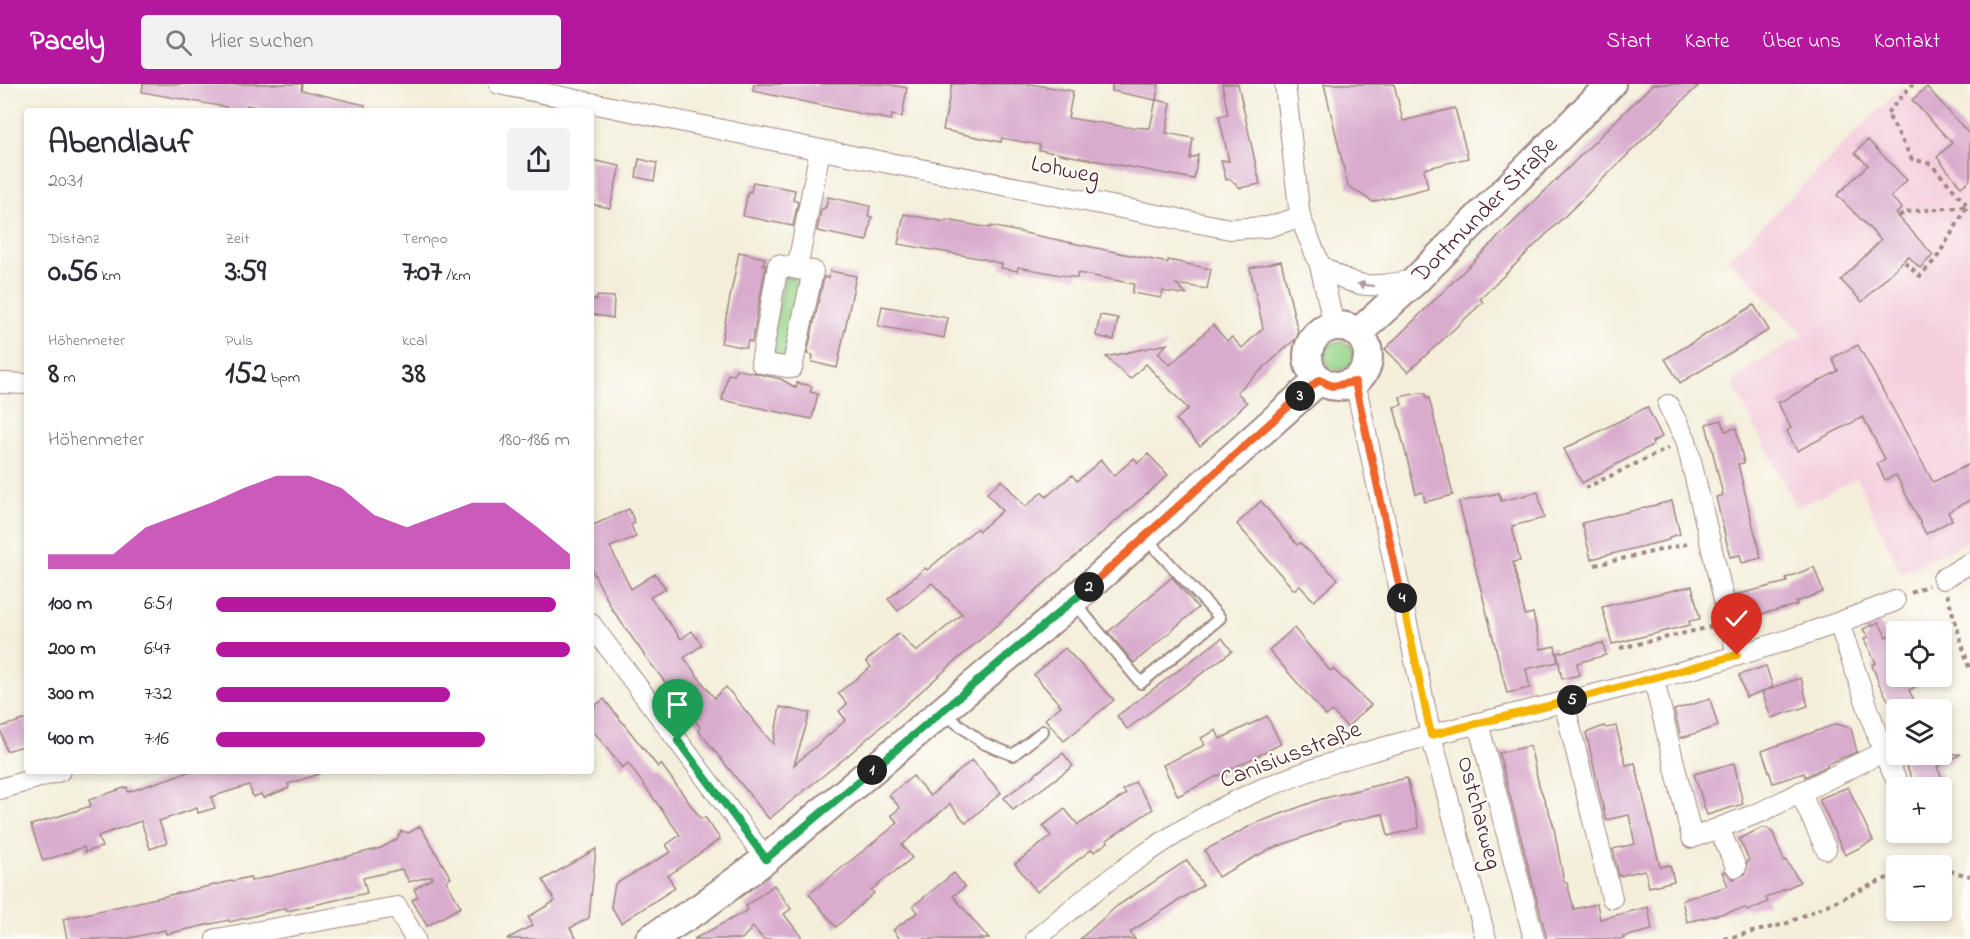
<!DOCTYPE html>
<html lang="de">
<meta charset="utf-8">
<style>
body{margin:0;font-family:"Indie Flower",sans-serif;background:#f2f2f3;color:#2b2b33;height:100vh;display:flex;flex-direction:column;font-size:22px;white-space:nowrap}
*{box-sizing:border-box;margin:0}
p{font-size:20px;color:#7c7c81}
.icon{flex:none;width:33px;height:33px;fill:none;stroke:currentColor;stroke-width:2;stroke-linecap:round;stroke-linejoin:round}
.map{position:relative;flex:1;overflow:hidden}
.side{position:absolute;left:24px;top:24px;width:570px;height:666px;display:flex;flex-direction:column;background:#fff;border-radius:6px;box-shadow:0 3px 9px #0003}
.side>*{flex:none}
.tools{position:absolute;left:1886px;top:537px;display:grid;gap:12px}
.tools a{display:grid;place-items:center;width:66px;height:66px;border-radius:6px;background:#fff;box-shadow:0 3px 9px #0003;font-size:30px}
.pin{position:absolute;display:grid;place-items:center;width:51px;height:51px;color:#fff;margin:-62px -26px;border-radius:50% 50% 50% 0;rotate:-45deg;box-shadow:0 0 6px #0007}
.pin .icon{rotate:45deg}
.km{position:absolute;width:30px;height:30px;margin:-15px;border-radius:50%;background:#222;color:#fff;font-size:16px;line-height:30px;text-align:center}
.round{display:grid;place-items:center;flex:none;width:63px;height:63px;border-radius:6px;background:#f2f2f3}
.head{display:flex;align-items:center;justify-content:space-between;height:102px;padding:0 24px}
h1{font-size:33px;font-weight:700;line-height:45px}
.metrics{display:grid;grid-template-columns:repeat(3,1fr);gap:9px;height:102px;padding:6px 24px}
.metrics div{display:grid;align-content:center}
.metrics b{font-size:30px;font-weight:700}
.metrics small{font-size:16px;font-weight:400}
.metrics p{font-size:16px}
.chart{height:168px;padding:12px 24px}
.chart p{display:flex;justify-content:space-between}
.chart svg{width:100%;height:108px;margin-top:6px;fill:#b5179e;opacity:.7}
ul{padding:0 24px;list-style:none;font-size:20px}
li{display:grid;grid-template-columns:96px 72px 1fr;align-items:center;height:45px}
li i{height:15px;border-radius:8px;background:#b5179e}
header{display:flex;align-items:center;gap:36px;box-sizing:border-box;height:84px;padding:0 30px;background:#b5179e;color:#fff}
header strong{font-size:28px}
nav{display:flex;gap:33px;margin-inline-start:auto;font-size:21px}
.search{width:420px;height:54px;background:#f2f2f3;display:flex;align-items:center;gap:15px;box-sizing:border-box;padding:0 21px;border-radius:6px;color:#7c7c81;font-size:22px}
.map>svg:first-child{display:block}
</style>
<header>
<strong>Pacely</strong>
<div class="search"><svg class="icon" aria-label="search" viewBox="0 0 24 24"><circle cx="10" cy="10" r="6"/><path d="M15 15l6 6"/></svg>Hier suchen</div>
<nav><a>Start</a><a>Karte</a><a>Über uns</a><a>Kontakt</a></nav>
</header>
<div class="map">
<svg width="1970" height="855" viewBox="0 0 1970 855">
<rect width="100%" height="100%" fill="#fdfcf7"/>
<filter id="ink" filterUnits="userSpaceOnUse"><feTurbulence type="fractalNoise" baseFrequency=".0167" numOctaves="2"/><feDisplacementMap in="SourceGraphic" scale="12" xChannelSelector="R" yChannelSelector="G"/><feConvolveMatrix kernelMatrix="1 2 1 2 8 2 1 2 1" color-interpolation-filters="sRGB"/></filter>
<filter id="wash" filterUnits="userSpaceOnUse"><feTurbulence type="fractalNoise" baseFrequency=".008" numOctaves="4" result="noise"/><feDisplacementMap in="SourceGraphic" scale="24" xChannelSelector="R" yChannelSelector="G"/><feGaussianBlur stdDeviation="1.35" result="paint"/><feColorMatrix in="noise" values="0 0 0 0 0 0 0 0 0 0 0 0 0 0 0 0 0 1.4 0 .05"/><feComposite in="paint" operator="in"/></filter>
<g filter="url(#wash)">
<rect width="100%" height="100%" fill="#f4efdb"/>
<polygon fill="#f4cfde" points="1902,3 1952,59 1937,73 1970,111 1970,456 1901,490 1857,394 1797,424 1732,299 1749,283 1804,251 1728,175"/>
<g fill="#96d489" stroke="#707a5a" stroke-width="1.5">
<polygon points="785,192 804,196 788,278 768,274"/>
<circle cx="1339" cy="272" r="14"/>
</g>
<g id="blocks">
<g fill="#d9acce">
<polygon points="143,0 302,0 301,6 365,21 364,27 275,27 247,21 246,27 225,27 226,23 142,8"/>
<polygon points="754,0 887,0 907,4 902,33 892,31 891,36 753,7"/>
<polygon points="952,0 1031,0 1073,7 1068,34 1126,43 1150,44 1156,16 1171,19 1166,49 1193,54 1190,75 1198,71 1194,95 1050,68 1039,66 1040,61 1002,54 1001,58 943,46"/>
<polygon points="1112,0 1159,0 1156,16 1112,7"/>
<polygon points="1222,0 1238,0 1260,100 1240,104 1230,95 1226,96 1221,76 1229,77 1219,32 1228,30"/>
<polygon points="1324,0 1394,0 1403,37 1455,24 1468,74 1424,85 1428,104 1373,118 1348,102"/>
<polygon points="1653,0 1700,0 1480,215 1483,218 1408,288 1385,265"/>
<polygon points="1927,3 1970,51 1970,96 1961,103 1937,73 1952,59 1912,16"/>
<polygon points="1868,56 1907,96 1891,113 1902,124 1896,130 1933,171 1920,184 1908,172 1862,218 1841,196 1881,156 1837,111 1868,81 1855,69"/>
<polygon points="639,75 657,79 654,97 636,93"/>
<polygon points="591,76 620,82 610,124 591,120"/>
<polygon points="753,98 795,106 793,116 798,118 793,142 743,132 748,107 751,108"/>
<polygon points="828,113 870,122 868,132 872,133 867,157 817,147 821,126 826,123"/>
<polygon points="904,130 946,138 946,136 990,144 991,142 1168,179 1168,176 1211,185 1207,205 1176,200 1187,211 1163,207 1161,214 1132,209 1134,200 1078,189 1077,194 1018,183 1017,187 1001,184 1002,180 984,175 898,160"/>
<polygon points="739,168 765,174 763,181 766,181 752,258 748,257 746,264 721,259"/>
<polygon points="1281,177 1299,252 1237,308 1247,319 1200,362 1176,336 1188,325 1146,280 1130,295 1106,273 1167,260 1158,269 1170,281 1213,241 1227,257 1232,253 1242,264 1263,244 1250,184"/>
<polygon points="830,187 856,192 837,284 812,278 813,271 807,270 824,193 829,194"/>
<polygon points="597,212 614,213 613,234 591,230 591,215 597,216"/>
<polygon points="1754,221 1769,246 1680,299 1665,275"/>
<polygon points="882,222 948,234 944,254 878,242"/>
<polygon points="1100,231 1118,234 1114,256 1096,252"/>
<polygon points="1858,261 1933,398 1970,380 1970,416 1948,428 1952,436 1926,450 1896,391 1885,396 1877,379 1885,375 1863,333 1797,367 1787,347 1791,344 1778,319 1838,287 1832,274"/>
<polygon points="736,285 781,295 796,304 797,299 812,302 810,308 818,310 812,335 722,316 728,290 734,291"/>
<polygon points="1419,309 1425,309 1427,315 1429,314 1453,411 1425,418 1423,408 1416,410 1394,323 1402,321 1400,313"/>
<polygon points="1647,323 1662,353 1652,358 1653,361 1582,399 1564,365"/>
<polygon points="1722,336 1725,347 1736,344 1744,379 1738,380 1761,474 1742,479 1740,471 1730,473 1716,413 1723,411 1706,340"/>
<polygon points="1148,370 1168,391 845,674 769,735 698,646 700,643 647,575 612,525 591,484 591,442 629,425 635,439 631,441 636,453 610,463 631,505 655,490 666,505 650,513 681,555 692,547 702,561 684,574 714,614 726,603 773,660 780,623 810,629 794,681 846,636 839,627 847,620 838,609 871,583 866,577 899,549 916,568 962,530 932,499 898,527 888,515 925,484 927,486 977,444 979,447 1002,427 987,409 1002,396 1025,423 1042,408 1046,413 1072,391 1077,397 1101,376 1114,392 1134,374 1138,379"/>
<polygon points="1538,408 1544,434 1512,442 1520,477 1513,478 1525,531 1533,529 1541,565 1555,562 1558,578 1526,585 1530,604 1507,609 1459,418 1499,409 1501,417"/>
<polygon points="1261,417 1297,461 1300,459 1338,495 1314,517 1299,501 1294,506 1237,440"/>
<polygon points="1672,417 1680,450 1669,453 1669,456 1591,475 1582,439"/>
<polygon points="1814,483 1823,508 1796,518 1797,521 1741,535 1735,511 1787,498 1786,494"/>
<polygon points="1172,493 1198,524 1134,579 1108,548"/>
<polygon points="1692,502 1700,535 1689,537 1690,541 1612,560 1602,523"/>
<polygon points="1879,538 1886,553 1896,548 1896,592 1937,592 1909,606 1919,626 1896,626 1896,630 1879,600 1872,581 1876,579 1864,555 1868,553 1863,545"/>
<polygon points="1294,544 1330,587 1333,585 1371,621 1347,643 1332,627 1326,632 1269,566"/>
<polygon points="1222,554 1232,567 1127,645 1117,632"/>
<polygon points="1603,559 1606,571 1577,579 1579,591 1562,595 1557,569"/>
<polygon points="1065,564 1114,616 1064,657 1045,635 1061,622 1034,591"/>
<polygon points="1766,582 1773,604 1746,613 1739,591"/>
<polygon points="1801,594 1808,622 1771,634 1762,607"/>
<polygon points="604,615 658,683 661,680 701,735 705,733 720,755 668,792 675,804 621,839 611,822 615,800 671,768 666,761 680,751 628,679 622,684 591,644 591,625"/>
<polygon points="1710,615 1718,642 1681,654 1674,626"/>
<polygon points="1267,632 1281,660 1178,712 1163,681 1205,661 1201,654 1216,646 1220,655"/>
<polygon points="27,635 27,661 6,667 0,643"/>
<polygon points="1836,640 1851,644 1857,668 1827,680 1827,682 1805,693 1804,689 1773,699 1762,667"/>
<polygon points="1604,642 1606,644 1616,642 1626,681 1635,679 1660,783 1670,781 1674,797 1649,803 1645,786 1619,792 1613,765 1635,760 1629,731 1606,736 1586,649"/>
<polygon points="1530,662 1539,701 1553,739 1564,798 1567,799 1574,825 1597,820 1600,835 1648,823 1652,846 1623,853 1624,855 1547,855 1499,669"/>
<polygon points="1063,669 1073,682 1013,726 1004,714"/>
<polygon points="1919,670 1961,670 1937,683 1947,704 1917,704 1904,678"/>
<polygon points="972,676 1001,709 966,739 950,720 902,761 912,774 871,806 874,809 836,843 809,810 898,739 891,731 900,724 889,711 913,692 930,712"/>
<polygon points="1734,679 1743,720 1707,731 1694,690"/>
<polygon points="191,687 319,687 319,690 288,700 289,704 263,714 261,710 253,713 249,701 211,713 215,724 198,729 197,724 159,737 167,759 150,765 141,737 98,752 102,763 85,768 84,763 43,777 31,741 91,722 89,716 127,703 128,708"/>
<polygon points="1407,694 1419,744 1388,752 1383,730 1342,739 1268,766 1218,793 1205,766 1254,740 1321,715"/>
<polygon points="1135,698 1153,725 1107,756 1108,758 1094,768 1092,765 1037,808 1015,780 1051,752 1043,742 1065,725 1078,741 1126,710 1123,706"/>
<polygon points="1848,703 1873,757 1845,771 1819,715"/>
<polygon points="420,742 451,794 446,797 461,823 427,842 412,816 418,813 414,805 433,794 432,792 409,798 402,785 363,794 367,809 287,827 286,824 230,838 229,836 166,850 165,846 125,855 67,855 63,835 250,793 251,797 381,764 397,755 401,747 409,749"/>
<polygon points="1761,744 1767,744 1773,749 1784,777 1786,776 1800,798 1766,814 1768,818 1748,827 1746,824 1687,838 1682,816 1728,802 1722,788 1725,787 1734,795 1745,790 1747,777 1749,776 1739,755"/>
<polygon points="596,765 589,834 570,844 577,855 507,855 533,841 528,833 555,817 543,796"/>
<polygon points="1187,776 1203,801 1130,848 1135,855 1080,855 1117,822"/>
<polygon points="954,789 965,803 953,812 989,855 900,855 893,846 918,828 913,822"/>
<polygon points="774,801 791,825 784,830 803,855 763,855 753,843 742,855 694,855 748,826 746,822"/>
</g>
</g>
</g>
<g filter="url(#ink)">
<use href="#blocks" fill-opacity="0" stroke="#9f8783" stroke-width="1.5"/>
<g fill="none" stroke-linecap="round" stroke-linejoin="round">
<defs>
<g id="lane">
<polyline points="1074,518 1141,599 1220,534 1145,453"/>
<polyline points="942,628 983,659 1013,671 1043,647"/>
</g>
<g id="street">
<polyline points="499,0 796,61 1230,145 1268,143 1300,133"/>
<polyline points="1285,0 1300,133 1320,181 1334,242"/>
<path d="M1320 181C1359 207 1371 203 1416 196"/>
<polyline points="797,185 813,187 792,284 761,279 778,181 797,185 820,66"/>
<polyline points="1355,298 1431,651 1486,855"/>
<polyline points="0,299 27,300"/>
<polyline points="1668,321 1686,356 1737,571"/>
<polyline points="1943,495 1970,479"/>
<polyline points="591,540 766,775"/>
<polyline points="1654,596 1692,754 1761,728 1883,668 1839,539"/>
<polyline points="1564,618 1612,814"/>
<polyline points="1478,639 1534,855"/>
<polyline points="1883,668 1900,704"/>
<polyline points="0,705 60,687"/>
<polyline points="1800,708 1826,765"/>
<polyline points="1719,745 1736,783"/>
<polyline points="216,855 397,823 415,855"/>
<path d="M1036 855C1099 801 1168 748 1244 713 1333 672 1432 651 1527 627 1651 597 1776 565 1895 517"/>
</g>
<g id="secondary">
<circle cx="1338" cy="272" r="30"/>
<path id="s1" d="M1358 249 1416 196 1611 0"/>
<polyline points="650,855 700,824 766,775 1057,531 1319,296"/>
</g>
</defs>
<use href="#lane" stroke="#9f8783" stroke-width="14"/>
<use href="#street" stroke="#9f8783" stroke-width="22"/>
<use href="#secondary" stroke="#9f8783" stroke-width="32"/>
<g stroke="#9f8783" stroke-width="4" stroke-dasharray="4.5 4.5" stroke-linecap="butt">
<polyline points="1899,132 1905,128 1969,122"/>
<polyline points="1905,178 1920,192 1936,175 1968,122 1931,80 1912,75 1887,29 1913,0"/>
<polyline points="1585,404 1669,364"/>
<polyline points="1595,481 1691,459"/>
<polyline points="1911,509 1928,501"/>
<polyline points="1947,510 1970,587"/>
<polyline points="1620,564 1711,543"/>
<polyline points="1941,785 1970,792"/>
<polyline points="1724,855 1785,840 1896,790"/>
</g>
<use href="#lane" stroke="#fff" stroke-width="10"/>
<use href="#street" stroke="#fff" stroke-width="20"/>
<use href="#secondary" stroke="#fff" stroke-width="28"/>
</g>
<defs><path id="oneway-solid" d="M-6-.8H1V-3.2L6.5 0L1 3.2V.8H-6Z" transform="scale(1.5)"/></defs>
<use fill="#ae9aa0" href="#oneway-solid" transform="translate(1366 201) rotate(-173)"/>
</g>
<g fill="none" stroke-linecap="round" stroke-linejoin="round" filter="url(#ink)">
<defs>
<polyline id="split-1" points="678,657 766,775 872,686"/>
<polyline id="split-2" points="872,686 1089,503"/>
<polyline id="split-3" points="1089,503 1300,312"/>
<polyline id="split-4" points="1300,312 1319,296 1332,302 1355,298 1402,514"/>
<polyline id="split-5" points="1402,514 1431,651 1572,616"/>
<polyline id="split-6" points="1572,616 1737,571"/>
</defs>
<use href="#split-1" stroke="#fff" stroke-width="12"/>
<use href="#split-2" stroke="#fff" stroke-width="12"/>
<use href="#split-3" stroke="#fff" stroke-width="12"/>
<use href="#split-4" stroke="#fff" stroke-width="12"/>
<use href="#split-5" stroke="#fff" stroke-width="12"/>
<use href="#split-6" stroke="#fff" stroke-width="12"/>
<use href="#split-1" stroke="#22a559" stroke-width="8"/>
<use href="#split-2" stroke="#22a559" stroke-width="8"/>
<use href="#split-3" stroke="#f0652b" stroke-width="8"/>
<use href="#split-4" stroke="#f0652b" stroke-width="8"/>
<use href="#split-5" stroke="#f5b400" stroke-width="8"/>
<use href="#split-6" stroke="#f5b400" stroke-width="8"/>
</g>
<g text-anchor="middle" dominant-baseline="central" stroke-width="4.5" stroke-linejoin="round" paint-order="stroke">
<g font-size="24" fill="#4a1f2b" stroke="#fdfcf7">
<text transform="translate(1065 87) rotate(11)">Lohweg</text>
<text stroke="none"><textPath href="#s1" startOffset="177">Dortmunder Straße</textPath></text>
<text transform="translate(1291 672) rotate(-21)">Canisiusstraße</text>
<text transform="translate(1478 729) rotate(75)">Ostcharweg</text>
</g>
</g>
</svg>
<div class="tools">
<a><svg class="icon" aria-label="locate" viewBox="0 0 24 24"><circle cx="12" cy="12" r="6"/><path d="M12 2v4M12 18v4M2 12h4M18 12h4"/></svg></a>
<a><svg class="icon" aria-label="layers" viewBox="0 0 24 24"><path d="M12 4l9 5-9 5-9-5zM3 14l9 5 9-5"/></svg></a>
<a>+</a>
<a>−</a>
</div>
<div class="pin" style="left:678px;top:657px;background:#1e9e55"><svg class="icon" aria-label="arrive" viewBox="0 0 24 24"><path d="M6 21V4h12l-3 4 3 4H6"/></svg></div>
<div class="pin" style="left:1737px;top:571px;background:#d93025"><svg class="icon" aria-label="check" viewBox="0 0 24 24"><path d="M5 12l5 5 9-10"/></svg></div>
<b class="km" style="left:872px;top:686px">1</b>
<b class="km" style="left:1089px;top:503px">2</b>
<b class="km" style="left:1300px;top:312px">3</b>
<b class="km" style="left:1402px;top:514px">4</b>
<b class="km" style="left:1572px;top:616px">5</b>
<section class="side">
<div class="head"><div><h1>Abendlauf</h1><p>20:31</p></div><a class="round"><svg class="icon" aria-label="share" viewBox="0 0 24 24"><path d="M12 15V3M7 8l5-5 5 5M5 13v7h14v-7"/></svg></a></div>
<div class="metrics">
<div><p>Distanz</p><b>0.56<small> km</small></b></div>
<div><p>Zeit</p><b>3:59</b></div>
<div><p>Tempo</p><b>7:07<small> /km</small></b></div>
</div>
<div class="metrics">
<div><p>Höhenmeter</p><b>8<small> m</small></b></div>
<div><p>Puls</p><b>152<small> bpm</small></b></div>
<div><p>kcal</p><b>38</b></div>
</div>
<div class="chart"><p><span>Höhenmeter</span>180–186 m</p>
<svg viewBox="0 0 160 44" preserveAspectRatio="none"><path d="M0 44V38L10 38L20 38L30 27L40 22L50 17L60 11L70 6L80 6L90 11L100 22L110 27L120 22L130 17L140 17L150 27L160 38V44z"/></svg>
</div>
<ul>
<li><b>100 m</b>6:51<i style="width:96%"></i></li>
<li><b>200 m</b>6:47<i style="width:100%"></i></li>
<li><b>300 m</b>7:32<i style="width:66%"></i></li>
<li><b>400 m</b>7:16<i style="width:76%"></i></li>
</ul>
</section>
</div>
